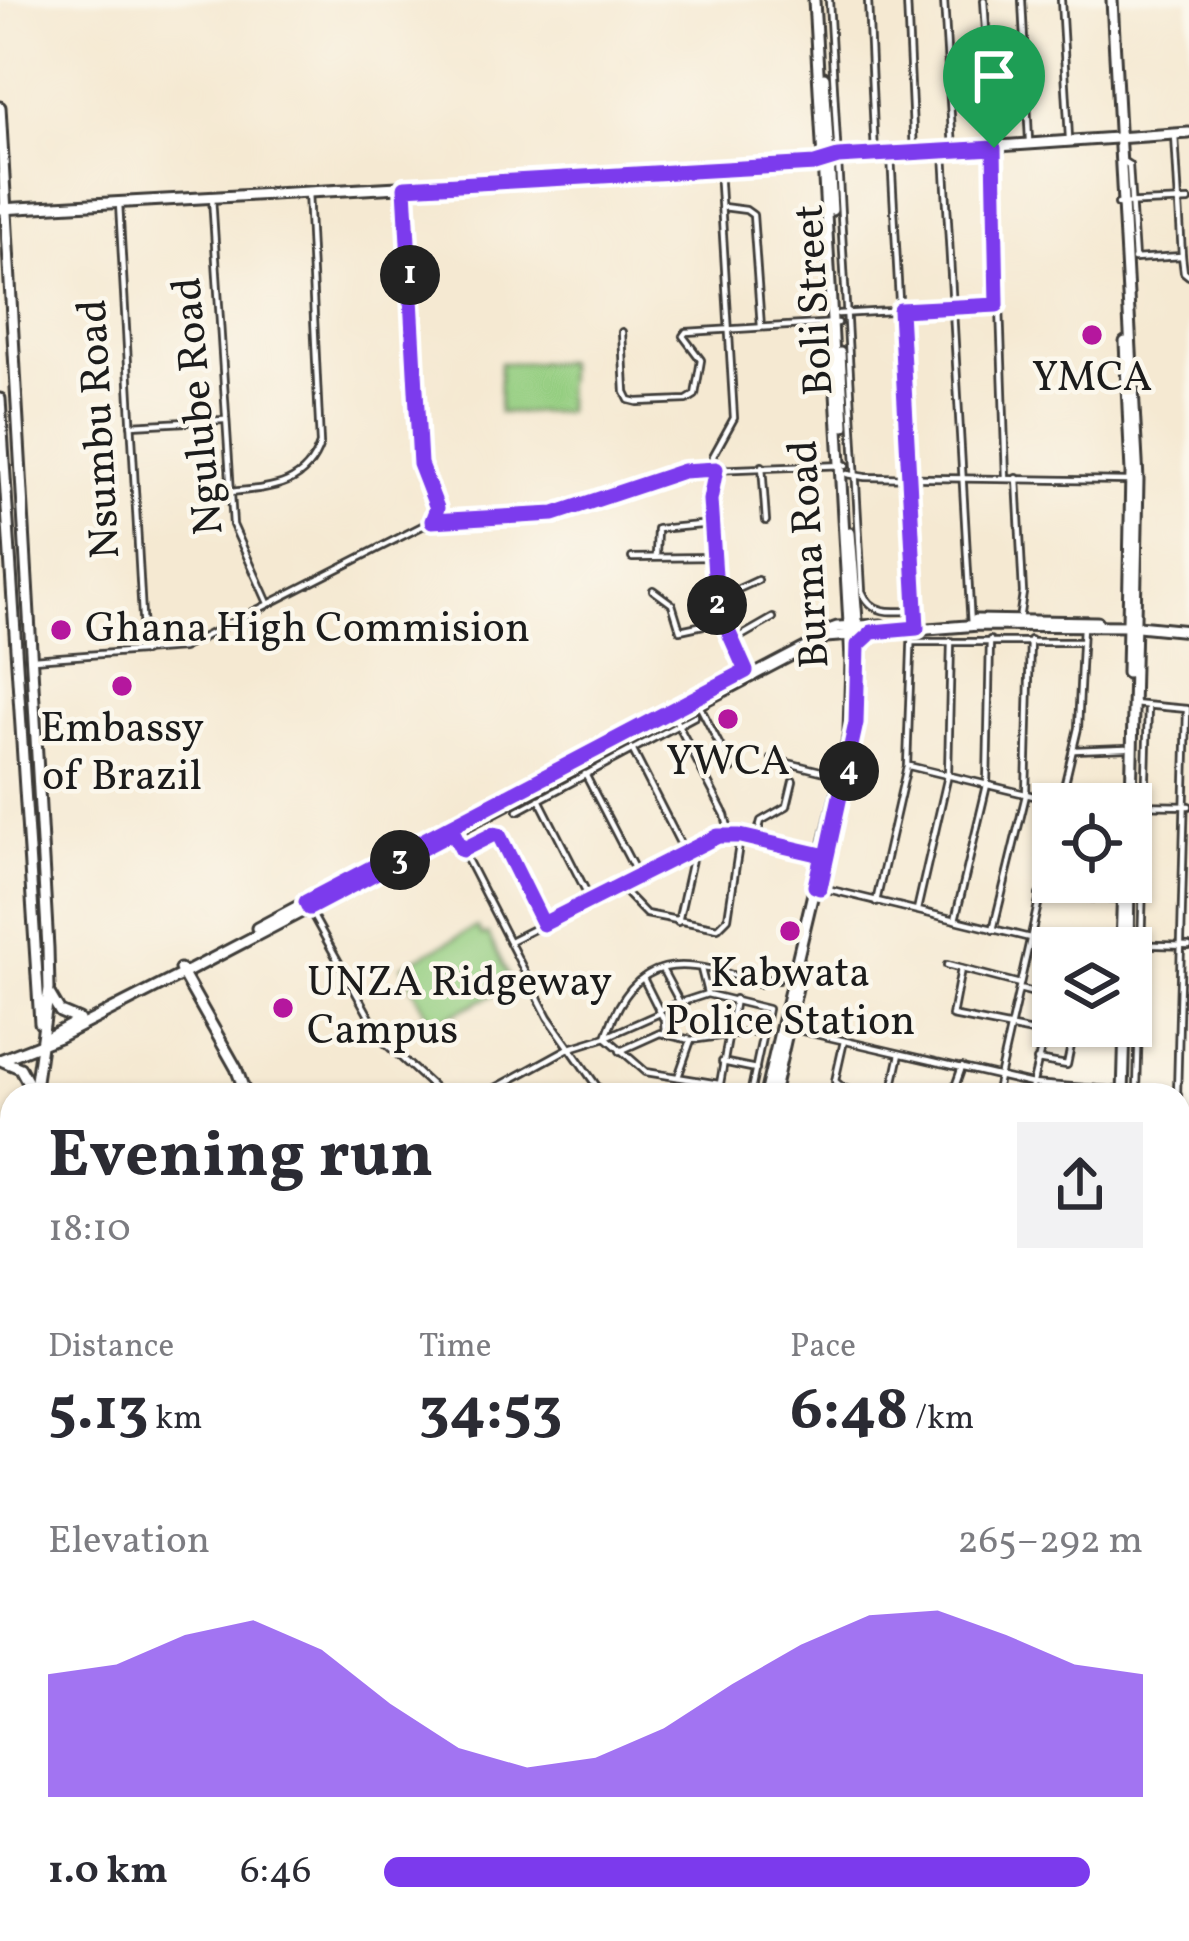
<!DOCTYPE html>
<meta charset="utf-8">
<style>
body{margin:0;font-family:Vollkorn,serif;background:#f2f2f3;color:#2b2b33;height:100vh;display:flex;flex-direction:column;font-size:45px;white-space:nowrap}
*{box-sizing:border-box;margin:0}
p{font-size:39px;color:#7c7c81}
.icon{flex:none;width:66px;height:66px;fill:none;stroke:currentColor;stroke-width:2;stroke-linecap:round;stroke-linejoin:round}
.map{position:relative;flex:1;overflow:hidden}
.drawer{position:absolute;left:0px;top:1083px;width:1191px;height:858px;display:flex;flex-direction:column;background:#fff;border-radius:36px 36px 0 0;box-shadow:0 3px 9px #0004}
.drawer>*{flex:none}
.buttons{position:absolute;left:1032px;top:783px;display:grid;gap:24px}
.buttons a{display:grid;place-items:center;width:120px;height:120px;border-radius:0px;background:#fff;box-shadow:0 3px 9px #0004;font-size:60px}
.pin{position:absolute;display:grid;place-items:center;width:102px;height:102px;color:#fff;margin:-123px -51px;border-radius:50% 50% 50% 0;rotate:-45deg;box-shadow:0 0 12px #0007}
.pin .icon{rotate:45deg}
.km{position:absolute;width:60px;height:60px;margin:-30px;border-radius:50%;background:#222;color:#fff;font-size:33px;line-height:60px;text-align:center}
.round{display:grid;place-items:center;flex:none;width:126px;height:126px;border-radius:0px;background:#f2f2f3}
.summary{display:flex;align-items:center;justify-content:space-between;height:204px;padding:0 48px}
h1{font-size:66px;font-weight:700;line-height:90px}
.stats{display:grid;grid-template-columns:repeat(3,1fr);gap:18px;height:204px;padding:12px 48px}
.stats div{display:grid;align-content:center}
.stats b{font-size:60px;font-weight:700}
.stats small{font-size:33px;font-weight:400}
.stats p{font-size:33px}
.chart{height:336px;padding:24px 48px}
.chart p{display:flex;justify-content:space-between}
.chart svg{width:100%;height:216px;margin-top:12px;fill:#7c3aed;opacity:.7}
ul{padding:0 48px;list-style:none;font-size:39px}
li{display:grid;grid-template-columns:192px 144px 1fr;align-items:center;height:90px}
li i{height:30px;border-radius:15px;background:#7c3aed}
.map>svg:first-child{display:block}
</style>
<div class="map">
<svg width="1189" height="1941" viewBox="0 0 1189 1941">
<rect width="100%" height="100%" fill="#fbf7ec"/>
<filter id="ink" filterUnits="userSpaceOnUse"><feTurbulence type="fractalNoise" baseFrequency=".00833" numOctaves="2"/><feDisplacementMap in="SourceGraphic" scale="24" xChannelSelector="R" yChannelSelector="G"/><feConvolveMatrix kernelMatrix="1 2 1 2 8 2 1 2 1" color-interpolation-filters="sRGB"/></filter>
<filter id="wash" filterUnits="userSpaceOnUse"><feTurbulence type="fractalNoise" baseFrequency=".004" numOctaves="4" result="noise"/><feDisplacementMap in="SourceGraphic" scale="48" xChannelSelector="R" yChannelSelector="G"/><feGaussianBlur stdDeviation="2.7" result="paint"/><feColorMatrix in="noise" values="0 0 0 0 0 0 0 0 0 0 0 0 0 0 0 0 0 1.4 0 .05"/><feComposite in="paint" operator="in"/></filter>
<g filter="url(#wash)">
<rect width="100%" height="100%" fill="#f5e9d2"/>
<g fill="#95ce81" stroke="#58754e" stroke-width="3">
<polygon points="566,362 565,412 499,413 500,363"/>
<polygon points="477,927 482,936 488,934 509,977 505,979 509,987 432,1024 402,966"/>
<polygon points="592,1929 845,1929 842,1941 591,1941"/>
</g>
<g fill="none" stroke-linecap="round" stroke-linejoin="round">
<g stroke="#58c3d2" stroke-width="3">
<polyline points="1134,1089 1135,1074"/>
<polyline points="362,1929 373,1941"/>
<polyline points="565,1941 568,1929"/>
<polyline points="967,1941 969,1929"/>
</g>
</g>
</g>
<g filter="url(#ink)">
<g fill="none" stroke-linecap="round" stroke-linejoin="round">
<defs>
<g id="street">
<path d="M829 0 862 591C872 616 894 612 916 610"/>
<polyline points="868,0 875,155"/>
<polyline points="907,0 914,153"/>
<polyline points="944,0 953,150"/>
<polyline points="984,0 995,163 1006,478"/>
<polyline points="1022,0 1029,141"/>
<polyline points="1061,0 1069,138"/>
<polyline points="1175,135 1182,256 1184,272 1189,276"/>
<polyline points="944,152 971,626"/>
<polyline points="891,155 917,628"/>
<polyline points="1121,160 1129,165 1135,259"/>
<polyline points="719,168 734,418 713,456 716,469 710,500 717,606 748,676"/>
<polyline points="405,190 420,464 437,509 432,521"/>
<polyline points="212,197 233,525 268,603"/>
<polyline points="119,203 144,652"/>
<polyline points="1118,204 1189,201"/>
<polyline points="723,207 746,210 753,215 761,327"/>
<polyline points="1134,259 1182,256"/>
<polyline points="838,314 997,305"/>
<polyline points="622,332 625,392 629,400 637,402 687,400 695,395 701,360 683,336 686,332 838,323"/>
<polyline points="131,425 224,420"/>
<polyline points="762,466 766,521"/>
<polyline points="847,474 865,477 1129,481"/>
<polyline points="1017,478 1023,593 1019,620"/>
<path d="M230 492C269 488 306 487 320 444L308 191"/>
<polyline points="656,556 657,529 712,524"/>
<polyline points="632,558 714,557"/>
<polyline points="653,590 672,604 680,630 722,621"/>
<polyline points="717,599 758,580"/>
<polyline points="731,642 773,618"/>
<polyline points="912,642 1080,642"/>
<polyline points="33,659 182,648 432,521 554,514 683,471 846,465"/>
<polyline points="1133,704 1187,709"/>
<polyline points="699,705 732,769"/>
<polyline points="674,717 725,815 730,835"/>
<polyline points="632,749 684,851"/>
<polyline points="1074,750 1126,748"/>
<polyline points="772,759 841,776"/>
<polyline points="909,766 1067,804"/>
<polyline points="585,774 637,874"/>
<polyline points="539,799 590,899"/>
<polyline points="1060,804 1078,728 1083,626"/>
<polyline points="1131,805 1189,806"/>
<polyline points="518,811 695,716"/>
<polyline points="451,828 548,1017 603,1095"/>
<polyline points="756,840 761,821 787,806 793,781"/>
<polyline points="464,849 499,835 543,924"/>
<polyline points="617,884 646,914 718,928 728,918 740,838"/>
<polyline points="815,886 1030,938 1121,944"/>
<polyline points="1039,895 1123,900"/>
<polyline points="876,902 907,766 912,623"/>
<polyline points="308,907 383,1041 442,1095"/>
<polyline points="917,910 948,775 951,641"/>
<polyline points="955,920 987,785 990,640"/>
<polyline points="678,922 695,846"/>
<polyline points="993,930 1026,795 1030,640"/>
<polyline points="510,941 719,836 740,836 828,856"/>
<polyline points="1128,944 1189,946"/>
<polyline points="947,965 1020,984"/>
<polyline points="662,969 679,1001"/>
<polyline points="701,969 707,993"/>
<polyline points="961,969 952,1016 1043,1034"/>
<polyline points="643,978 664,1020 665,1033"/>
<polyline points="1019,989 1053,998"/>
<polyline points="658,1010 707,994 768,1009 750,1095"/>
<polyline points="789,1028 1032,1084 1178,1095"/>
<path d="M606 1037C635 950 682 957 759 984L764 979 778 980"/>
<polyline points="607,1038 646,1072 719,1084"/>
<polyline points="844,1041 835,1081 843,1088 871,1095"/>
<polyline points="620,1051 660,1033 691,1040 763,1030"/>
<polyline points="1037,1060 1067,1065 1075,1026"/>
<polyline points="722,1062 756,1069"/>
<polyline points="678,1077 691,1040"/>
<polyline points="1137,1089 1148,707"/>
<polyline points="483,1095 567,1049 606,1037 660,1013"/>
<polyline points="718,1095 735,999"/>
<polyline points="891,1095 900,1054"/>
<polyline points="952,1095 962,1067"/>
<polyline points="995,1095 1053,838"/>
<polyline points="1030,1095 1053,998"/>
<polyline points="1177,1095 1187,709"/>
<polyline points="1179,1192 1189,1193"/>
<polyline points="0,1242 12,1245"/>
<polyline points="1179,1253 1189,1248"/>
<polyline points="1179,1286 1189,1286"/>
<polyline points="1179,1329 1189,1329"/>
<polyline points="1179,1371 1189,1371"/>
<polyline points="1179,1407 1189,1407"/>
<polyline points="1179,1438 1189,1437"/>
<polyline points="1179,1475 1189,1474"/>
<polyline points="1179,1518 1189,1517"/>
<polyline points="1179,1569 1189,1569"/>
<polyline points="1179,1613 1189,1613"/>
<polyline points="0,1671 12,1673"/>
<polyline points="230,1929 241,1941"/>
<polyline points="1143,1929 1152,1941"/>
<polyline points="439,1941 440,1929"/>
<polyline points="481,1941 483,1929"/>
<polyline points="531,1941 532,1929"/>
<polyline points="934,1941 937,1929"/>
<polyline points="1064,1941 1067,1929"/>
<polyline points="1115,1941 1116,1929"/>
<polyline points="1129,1941 1145,1932"/>
</g>
<g id="secondary">
<polyline points="1112,0 1138,480 1131,804"/>
<polyline points="824,77 832,210"/>
<polyline points="0,107 48,948 49,989 34,1095"/>
<polyline points="0,209 815,164 838,157 1189,133"/>
<polyline points="1125,342 1131,472 1127,673"/>
<polyline points="840,353 844,426"/>
<polyline points="0,399 40,1023"/>
<polyline points="850,533 858,632 855,731"/>
<polyline points="976,620 1097,622"/>
<polyline points="815,635 837,627 881,625"/>
<polyline points="257,928 317,896"/>
<polyline points="1121,948 1123,882"/>
<polyline points="1128,948 1129,882"/>
<polyline points="180,969 236,1068 246,1095"/>
<polyline points="50,995 60,1012 79,1020"/>
<polyline points="45,1039 78,1021"/>
<polyline points="0,1060 59,1037 183,974 826,637 979,625 1138,626 1189,631"/>
<polyline points="3,1061 20,1068 32,1090"/>
<polyline points="765,1095 841,776 849,732 851,660 814,0"/>
<polyline points="773,1095 801,970"/>
<polyline points="1123,1095 1125,1026"/>
<polyline points="0,1234 12,1190"/>
<polyline points="0,1297 0,1302"/>
<polyline points="0,1648 6,1549"/>
<polyline points="0,1762 12,1763"/>
<polyline points="0,1815 12,1827"/>
<polyline points="0,1824 12,1837"/>
<polyline points="101,1929 112,1941"/>
<polyline points="110,1929 121,1941"/>
<polyline points="351,1929 362,1941"/>
<polyline points="154,1941 165,1929"/>
<polyline points="571,1941 573,1929"/>
<polyline points="578,1941 580,1929"/>
<polyline points="851,1941 854,1929"/>
<polyline points="985,1941 987,1929"/>
</g>
</defs>
<use href="#street" stroke="#3d3b37" stroke-width="10"/>
<use href="#secondary" stroke="#3d3b37" stroke-width="15"/>
<use href="#street" stroke="#fff" stroke-width="4.5"/>
<use href="#secondary" stroke="#fff" stroke-width="9"/>
</g>
</g>
<g fill="none" stroke-linecap="round" stroke-linejoin="round" filter="url(#ink)">
<defs>
<polygon id="route" points="994,148 997,305 900,310 917,628 872,632 858,645 856,723 820,888 815,886 822,855 740,836 718,836 543,924 499,835 494,834 462,850 453,832 309,908 306,902 746,671 717,606 710,500 716,469 683,471 554,514 432,521 437,508 420,464 405,187 815,164 838,157"/>
</defs>
<use href="#route" stroke="#fff" stroke-width="24"/>
<use href="#route" stroke="#7c3aed" stroke-width="15"/>
</g>
<g fill="#b5179e" stroke="#fbf7ec" stroke-width="4.5">
<circle cx="1092" cy="335" r="12"/>
<circle cx="61" cy="630" r="12"/>
<circle cx="122" cy="686" r="12"/>
<circle cx="728" cy="719" r="12"/>
<circle cx="790" cy="931" r="12"/>
<circle cx="283" cy="1008" r="12"/>
</g>
<g text-anchor="middle" dominant-baseline="central" stroke-width="9" stroke-linejoin="round" paint-order="stroke">
<g font-size="42" fill="#1c1c1c" stroke="#fbf7ec">
<text transform="translate(816 300) rotate(-93)">Boli Street</text>
<text transform="translate(200 406) rotate(-95)">Ngulube Road</text>
<text transform="translate(101 429) rotate(-93)">Nsumbu Road</text>
<text transform="translate(811 554) rotate(-93)">Burma Road</text>
</g>
<g font-size="42" fill="#1c1c1c" stroke="#fbf7ec">
<text x="1092" y="379">YMCA</text>
<text x="85" y="630" text-anchor="start">Ghana High Commision</text>
<text x="122" y="730">Embassy<tspan x="122" dy="48">of Brazil</tspan></text>
<text x="728" y="763">YWCA</text>
<text x="790" y="975">Kabwata<tspan x="790" dy="48">Police Station</tspan></text>
<text x="307" y="984" text-anchor="start">UNZA Ridgeway<tspan x="307" dy="48">Campus</tspan></text>
</g>
</g>
</svg>
<div class="buttons">
<a><svg class="icon" aria-label="locate" viewBox="0 0 24 24"><circle cx="12" cy="12" r="6"/><path d="M12 2v4M12 18v4M2 12h4M18 12h4"/></svg></a>
<a><svg class="icon" aria-label="layers" viewBox="0 0 24 24"><path d="M12 4l9 5-9 5-9-5zM3 14l9 5 9-5"/></svg></a>
</div>
<div class="pin" style="left:994px;top:148px;background:#1e9e55"><svg class="icon" aria-label="arrive" viewBox="0 0 24 24"><path d="M6 21V4h12l-3 4 3 4H6"/></svg></div>
<b class="km" style="left:410px;top:275px">1</b>
<b class="km" style="left:717px;top:605px">2</b>
<b class="km" style="left:400px;top:860px">3</b>
<b class="km" style="left:849px;top:771px">4</b>
<section class="drawer">
<div class="summary"><div><h1>Evening run</h1><p>18:10</p></div><a class="round"><svg class="icon" aria-label="share" viewBox="0 0 24 24"><path d="M12 15V3M7 8l5-5 5 5M5 13v7h14v-7"/></svg></a></div>
<div class="stats">
<div><p>Distance</p><b>5.13<small> km</small></b></div>
<div><p>Time</p><b>34:53</b></div>
<div><p>Pace</p><b>6:48<small> /km</small></b></div>
</div>
<div class="chart"><p><span>Elevation</span>265–292 m</p>
<svg viewBox="0 0 160 44" preserveAspectRatio="none"><path d="M0 44V19L10 17L20 11L30 8L40 14L50 25L60 34L70 38L80 36L90 30L100 21L110 13L120 7L130 6L140 11L150 17L160 19V44z"/></svg>
</div>
<ul>
<li><b>1.0 km</b>6:46<i style="width:93%"></i></li>
</ul>
</section>
</div>
